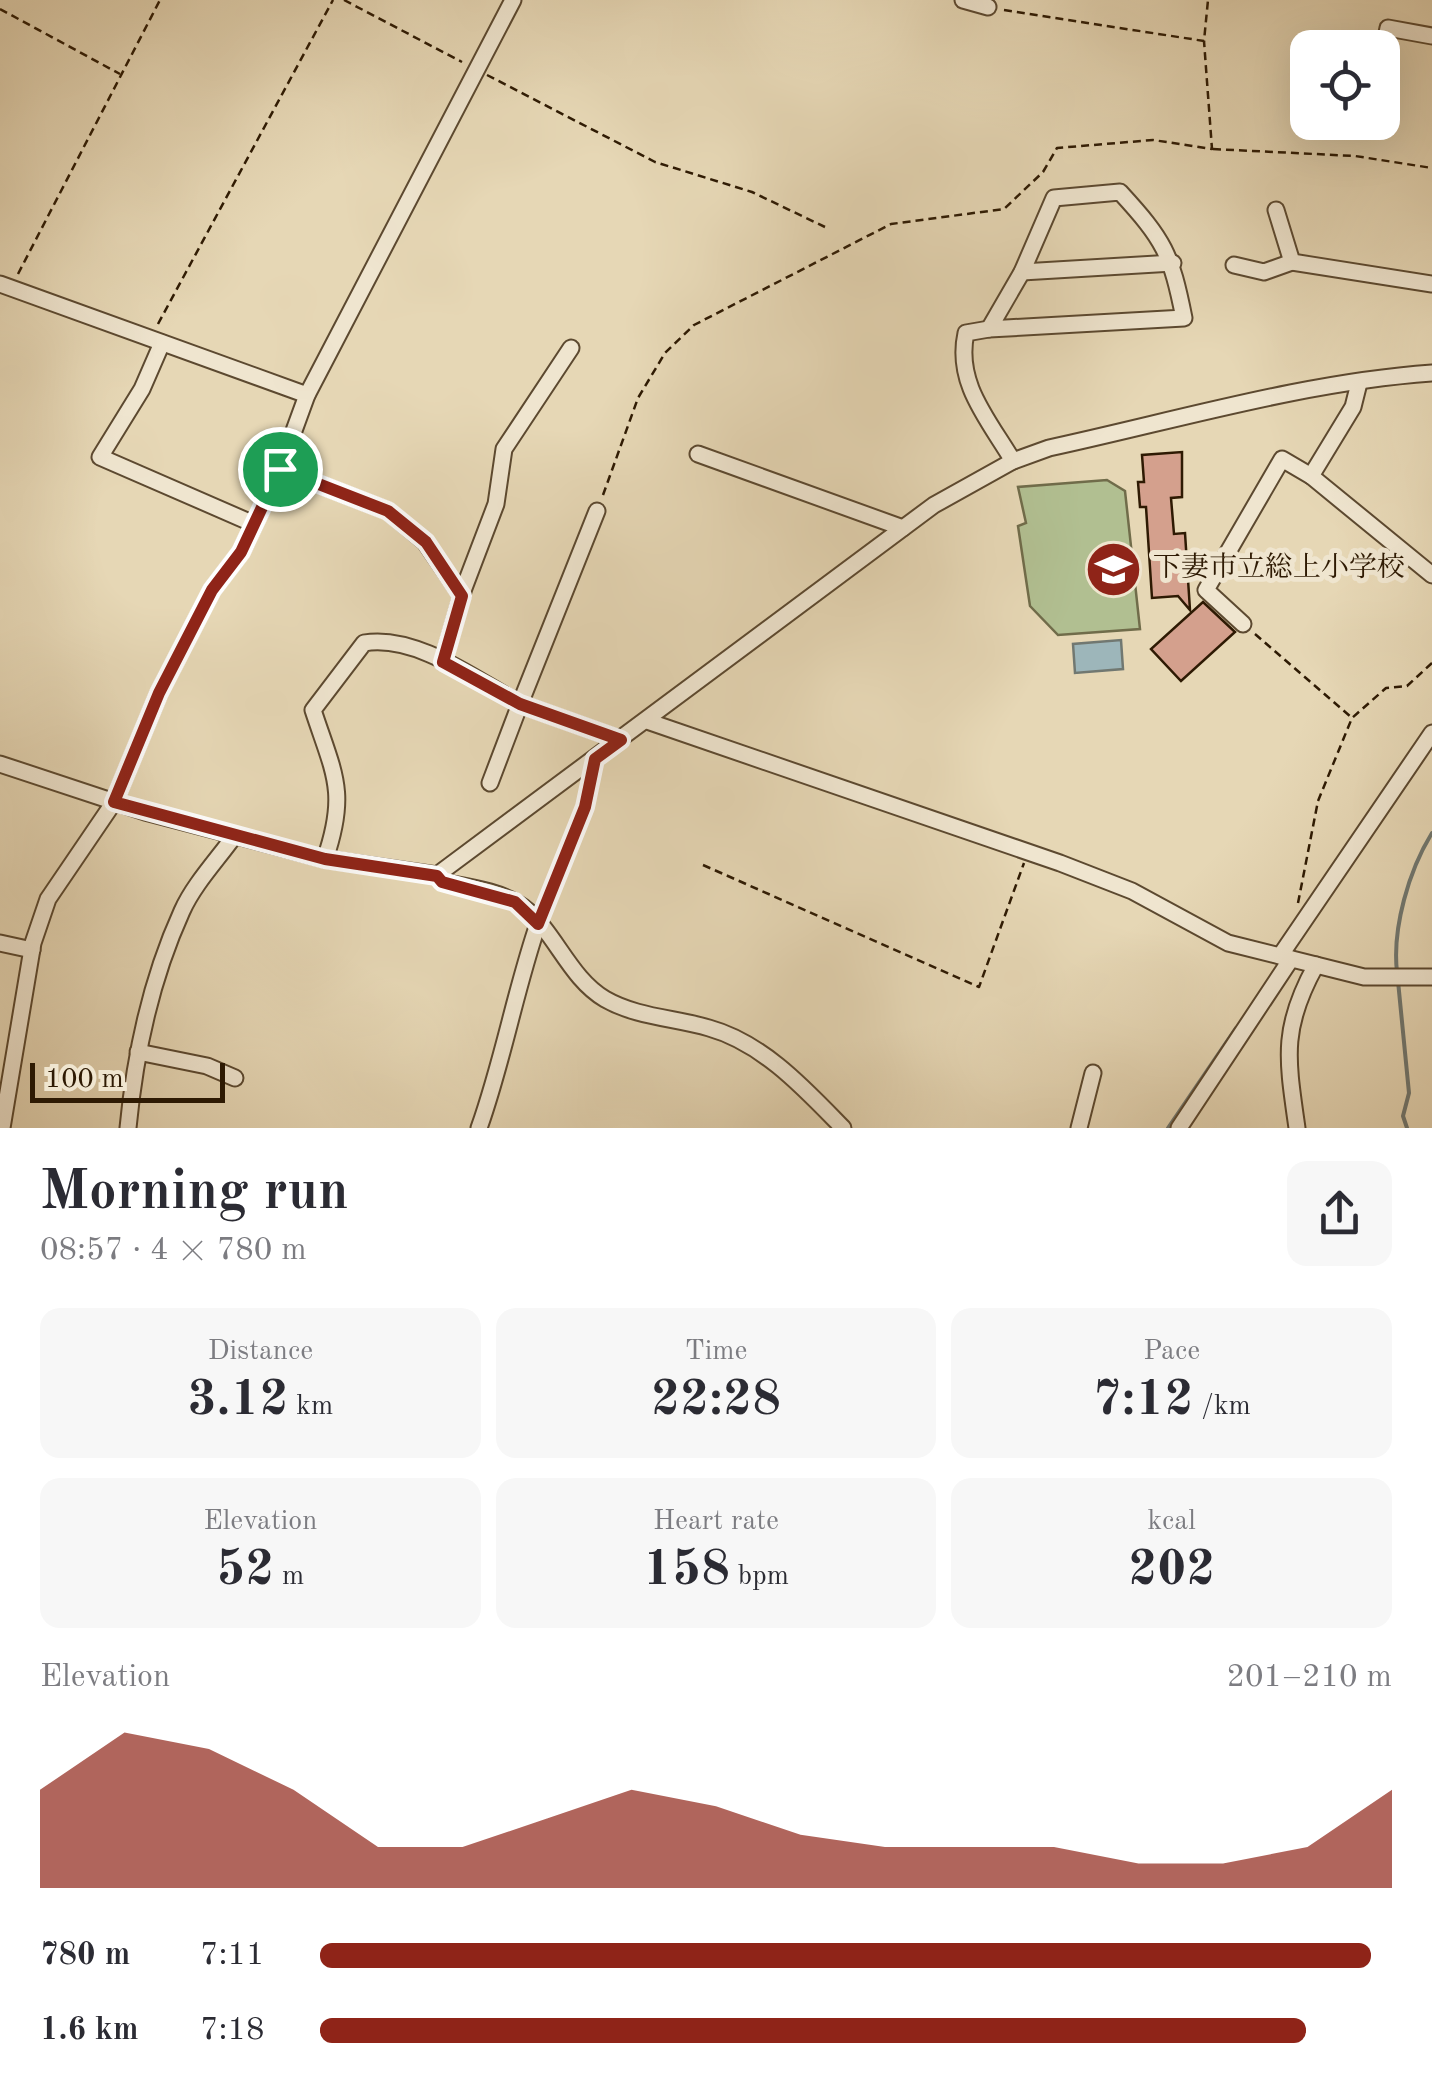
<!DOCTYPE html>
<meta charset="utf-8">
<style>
body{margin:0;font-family:"Old Standard TT","Noto Serif JP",serif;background:#f7f7f7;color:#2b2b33;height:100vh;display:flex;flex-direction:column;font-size:38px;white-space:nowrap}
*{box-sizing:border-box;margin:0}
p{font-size:32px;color:#7c7c81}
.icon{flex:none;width:55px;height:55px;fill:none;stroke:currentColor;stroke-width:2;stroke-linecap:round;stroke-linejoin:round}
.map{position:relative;height:1128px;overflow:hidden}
.details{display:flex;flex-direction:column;background:#fff;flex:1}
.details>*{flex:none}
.tools{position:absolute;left:1290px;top:30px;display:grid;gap:20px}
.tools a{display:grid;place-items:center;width:110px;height:110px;border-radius:20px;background:#fff;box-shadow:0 10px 40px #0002;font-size:50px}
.scale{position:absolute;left:30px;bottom:25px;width:195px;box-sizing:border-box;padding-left:10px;border:5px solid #2e1a03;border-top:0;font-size:28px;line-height:35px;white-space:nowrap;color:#2e1a03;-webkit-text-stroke:8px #efe5cf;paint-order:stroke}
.pin{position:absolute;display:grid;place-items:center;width:85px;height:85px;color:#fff;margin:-42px;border:5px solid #fff;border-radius:50%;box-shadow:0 2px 10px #0007}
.round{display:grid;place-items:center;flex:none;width:105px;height:105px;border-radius:20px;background:#f7f7f7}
.head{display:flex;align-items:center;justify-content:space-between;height:170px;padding:0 40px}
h1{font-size:55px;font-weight:600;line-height:75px}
.metrics{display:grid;grid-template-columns:repeat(3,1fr);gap:15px;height:170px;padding:10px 40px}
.metrics div{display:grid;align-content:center;border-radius:20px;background:#f7f7f7;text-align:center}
.metrics b{font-size:50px;font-weight:600}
.metrics small{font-size:28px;font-weight:400}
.metrics p{font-size:28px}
.chart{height:280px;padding:20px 40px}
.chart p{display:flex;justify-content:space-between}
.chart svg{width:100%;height:180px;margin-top:10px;fill:#8f2418;opacity:.7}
ul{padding:0 40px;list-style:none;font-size:32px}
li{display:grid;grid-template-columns:160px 120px 1fr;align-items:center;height:75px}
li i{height:25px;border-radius:12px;background:#8f2418}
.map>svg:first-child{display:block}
</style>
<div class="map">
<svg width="1432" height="1128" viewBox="0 0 1432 1128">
<rect width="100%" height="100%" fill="#e6d7b5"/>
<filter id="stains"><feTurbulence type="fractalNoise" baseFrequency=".002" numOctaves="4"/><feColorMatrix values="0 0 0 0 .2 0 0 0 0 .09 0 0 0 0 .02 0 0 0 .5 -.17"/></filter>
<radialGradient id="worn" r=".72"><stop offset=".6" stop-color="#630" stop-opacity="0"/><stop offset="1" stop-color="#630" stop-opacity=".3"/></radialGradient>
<polygon fill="#b1bf91" stroke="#706c4a" stroke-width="2.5" points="1107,480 1125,491 1140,629 1058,635 1030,606 1018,526 1026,523 1018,487"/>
<polygon fill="#9db6ba" stroke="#717871" stroke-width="2.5" points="1121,640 1123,669 1075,673 1073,644"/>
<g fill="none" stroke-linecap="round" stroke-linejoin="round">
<g stroke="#717871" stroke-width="4">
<path d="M1397 972C1392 928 1409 870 1432 833"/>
<polyline points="1398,981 1409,1093 1403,1116 1407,1128"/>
<polyline points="1168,1128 1236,1028"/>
</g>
</g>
<g fill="#d4a08d" stroke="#2e1a03" stroke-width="2.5">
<polygon points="1182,452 1182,497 1171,498 1174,534 1185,533 1190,610 1178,596 1152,598 1146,507 1140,507 1138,482 1144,482 1142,455"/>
<polygon points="1203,602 1235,632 1181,681 1151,649"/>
</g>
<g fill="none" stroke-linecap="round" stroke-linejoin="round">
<defs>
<g id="minor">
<polyline points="963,0 988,7"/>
<polyline points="1382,57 1388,28 1432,36"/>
<path d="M1120 192C1164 240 1171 253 1184 318L989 329 1022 272 1054 198Z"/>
<polyline points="1276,210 1292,262 1432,284"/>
<polyline points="1234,265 1264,272 1292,262"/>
<polyline points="1022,272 1173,263"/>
<polyline points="0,284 307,395"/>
<path d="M989 329 966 333C955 383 988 419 1013 461"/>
<polyline points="162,343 142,389 100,457 254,524"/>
<polyline points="1359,383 1353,407 1311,476 1432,575"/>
<polyline points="698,454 903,528"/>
<polyline points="280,469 388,511 425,542 462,596"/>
<polyline points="597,511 520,704 621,740"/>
<polyline points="1243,624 1206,590 1282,459 1311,476"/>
<polyline points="443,662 464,588 496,504 504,449 571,348"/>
<polyline points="647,721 1060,863 1132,891 1228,943 1364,977 1432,977"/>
<path d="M0 764 145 812 325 859 437 875 934 505 1013 461 1049 448C1174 421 1304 382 1432 373"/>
<path d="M325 859C348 792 334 774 313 710L364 643C416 634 476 680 520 704L490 783"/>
<path d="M437 875 442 882C468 887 501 891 523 907 555 931 569 978 605 999 636 1017 675 1018 709 1028 763 1043 805 1089 843 1128"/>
<polyline points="0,943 32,950"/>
<polyline points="1280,956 1432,733"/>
<polyline points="138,1052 207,1066 235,1078"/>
<polyline points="2,1128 33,943 48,899 114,802 159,693 212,590 241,552 280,469 307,395 513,0"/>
<path d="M128 1128C135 1054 151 979 182 911 194 884 218 859 235 835"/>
<path d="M479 1128C503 1061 515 991 538 924"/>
<polyline points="1079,1128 1093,1073"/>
<polyline points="1179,1128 1291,959"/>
<path d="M1297 1128C1287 1058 1281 1028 1316 965"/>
</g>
</defs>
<use href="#minor" stroke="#5c4930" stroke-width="19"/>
<g stroke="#2e1a03" stroke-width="2.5" stroke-dasharray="8 5" stroke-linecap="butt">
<polyline points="344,0 462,62"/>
<polyline points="0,9 120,74"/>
<polyline points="1004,10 1204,41 1208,0"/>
<polyline points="487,75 655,162 752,192 825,227"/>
<polyline points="1213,149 1355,156 1432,168"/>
<polyline points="18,274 160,0"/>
<polyline points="158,324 333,0"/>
<polyline points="603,495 638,398 665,353 694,325 891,224 1004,209 1043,172 1057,148 1153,140 1212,149 1204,41"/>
<polyline points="1255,634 1351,717"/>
<polyline points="703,865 979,987 1024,863"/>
<polyline points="1298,903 1318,801 1352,718 1386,688 1407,686 1432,663"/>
<polyline points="544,909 585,807 591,780"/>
</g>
<use href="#minor" stroke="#efe5cf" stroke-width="15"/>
</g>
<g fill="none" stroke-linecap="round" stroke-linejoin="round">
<defs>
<polygon id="route" points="280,469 388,511 426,542 462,596 443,662 520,704 621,740 595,759 585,807 538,924 515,902 442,882 437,876 325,859 114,802 159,693 212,590 241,552"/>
</defs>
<use href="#route" stroke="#fff" stroke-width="20"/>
<use href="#route" stroke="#8f2418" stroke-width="12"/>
</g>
<defs>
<symbol id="school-disc" viewBox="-11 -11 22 22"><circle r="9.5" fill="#8f2418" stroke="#efe5cf"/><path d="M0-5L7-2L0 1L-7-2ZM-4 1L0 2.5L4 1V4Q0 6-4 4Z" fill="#fff"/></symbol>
</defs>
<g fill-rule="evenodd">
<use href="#school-disc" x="1082" y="538" width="63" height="63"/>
</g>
<g text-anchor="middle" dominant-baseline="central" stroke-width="10" stroke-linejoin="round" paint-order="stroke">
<g font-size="28" fill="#2e1a03" stroke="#efe5cf" text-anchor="start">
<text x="1153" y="569">下妻市立総上小学校</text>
</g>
</g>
<rect width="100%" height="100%" filter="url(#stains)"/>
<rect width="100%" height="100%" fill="url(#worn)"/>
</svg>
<div class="tools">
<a><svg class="icon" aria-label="locate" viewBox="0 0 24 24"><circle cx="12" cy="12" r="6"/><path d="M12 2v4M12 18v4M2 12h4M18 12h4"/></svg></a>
</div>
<div class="scale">100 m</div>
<div class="pin" style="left:280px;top:469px;background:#1e9e55"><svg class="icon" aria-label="arrive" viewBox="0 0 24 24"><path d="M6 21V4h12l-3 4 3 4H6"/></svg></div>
</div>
<section class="details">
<div class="head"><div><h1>Morning run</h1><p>08:57 · 4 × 780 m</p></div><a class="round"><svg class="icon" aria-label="share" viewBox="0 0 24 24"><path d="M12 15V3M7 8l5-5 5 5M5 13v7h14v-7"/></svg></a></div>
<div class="metrics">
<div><p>Distance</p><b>3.12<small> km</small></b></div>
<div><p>Time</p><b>22:28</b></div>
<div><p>Pace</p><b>7:12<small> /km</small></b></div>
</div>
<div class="metrics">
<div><p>Elevation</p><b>52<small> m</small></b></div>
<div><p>Heart rate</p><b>158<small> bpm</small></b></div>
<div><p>kcal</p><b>202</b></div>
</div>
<div class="chart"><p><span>Elevation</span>201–210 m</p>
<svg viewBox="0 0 160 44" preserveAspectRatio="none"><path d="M0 44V20L10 6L20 10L30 20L40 34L50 34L60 27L70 20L80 24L90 31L100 34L110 34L120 34L130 38L140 38L150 34L160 20V44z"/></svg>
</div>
<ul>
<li><b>780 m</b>7:11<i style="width:98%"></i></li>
<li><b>1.6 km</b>7:18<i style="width:92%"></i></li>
</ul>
</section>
